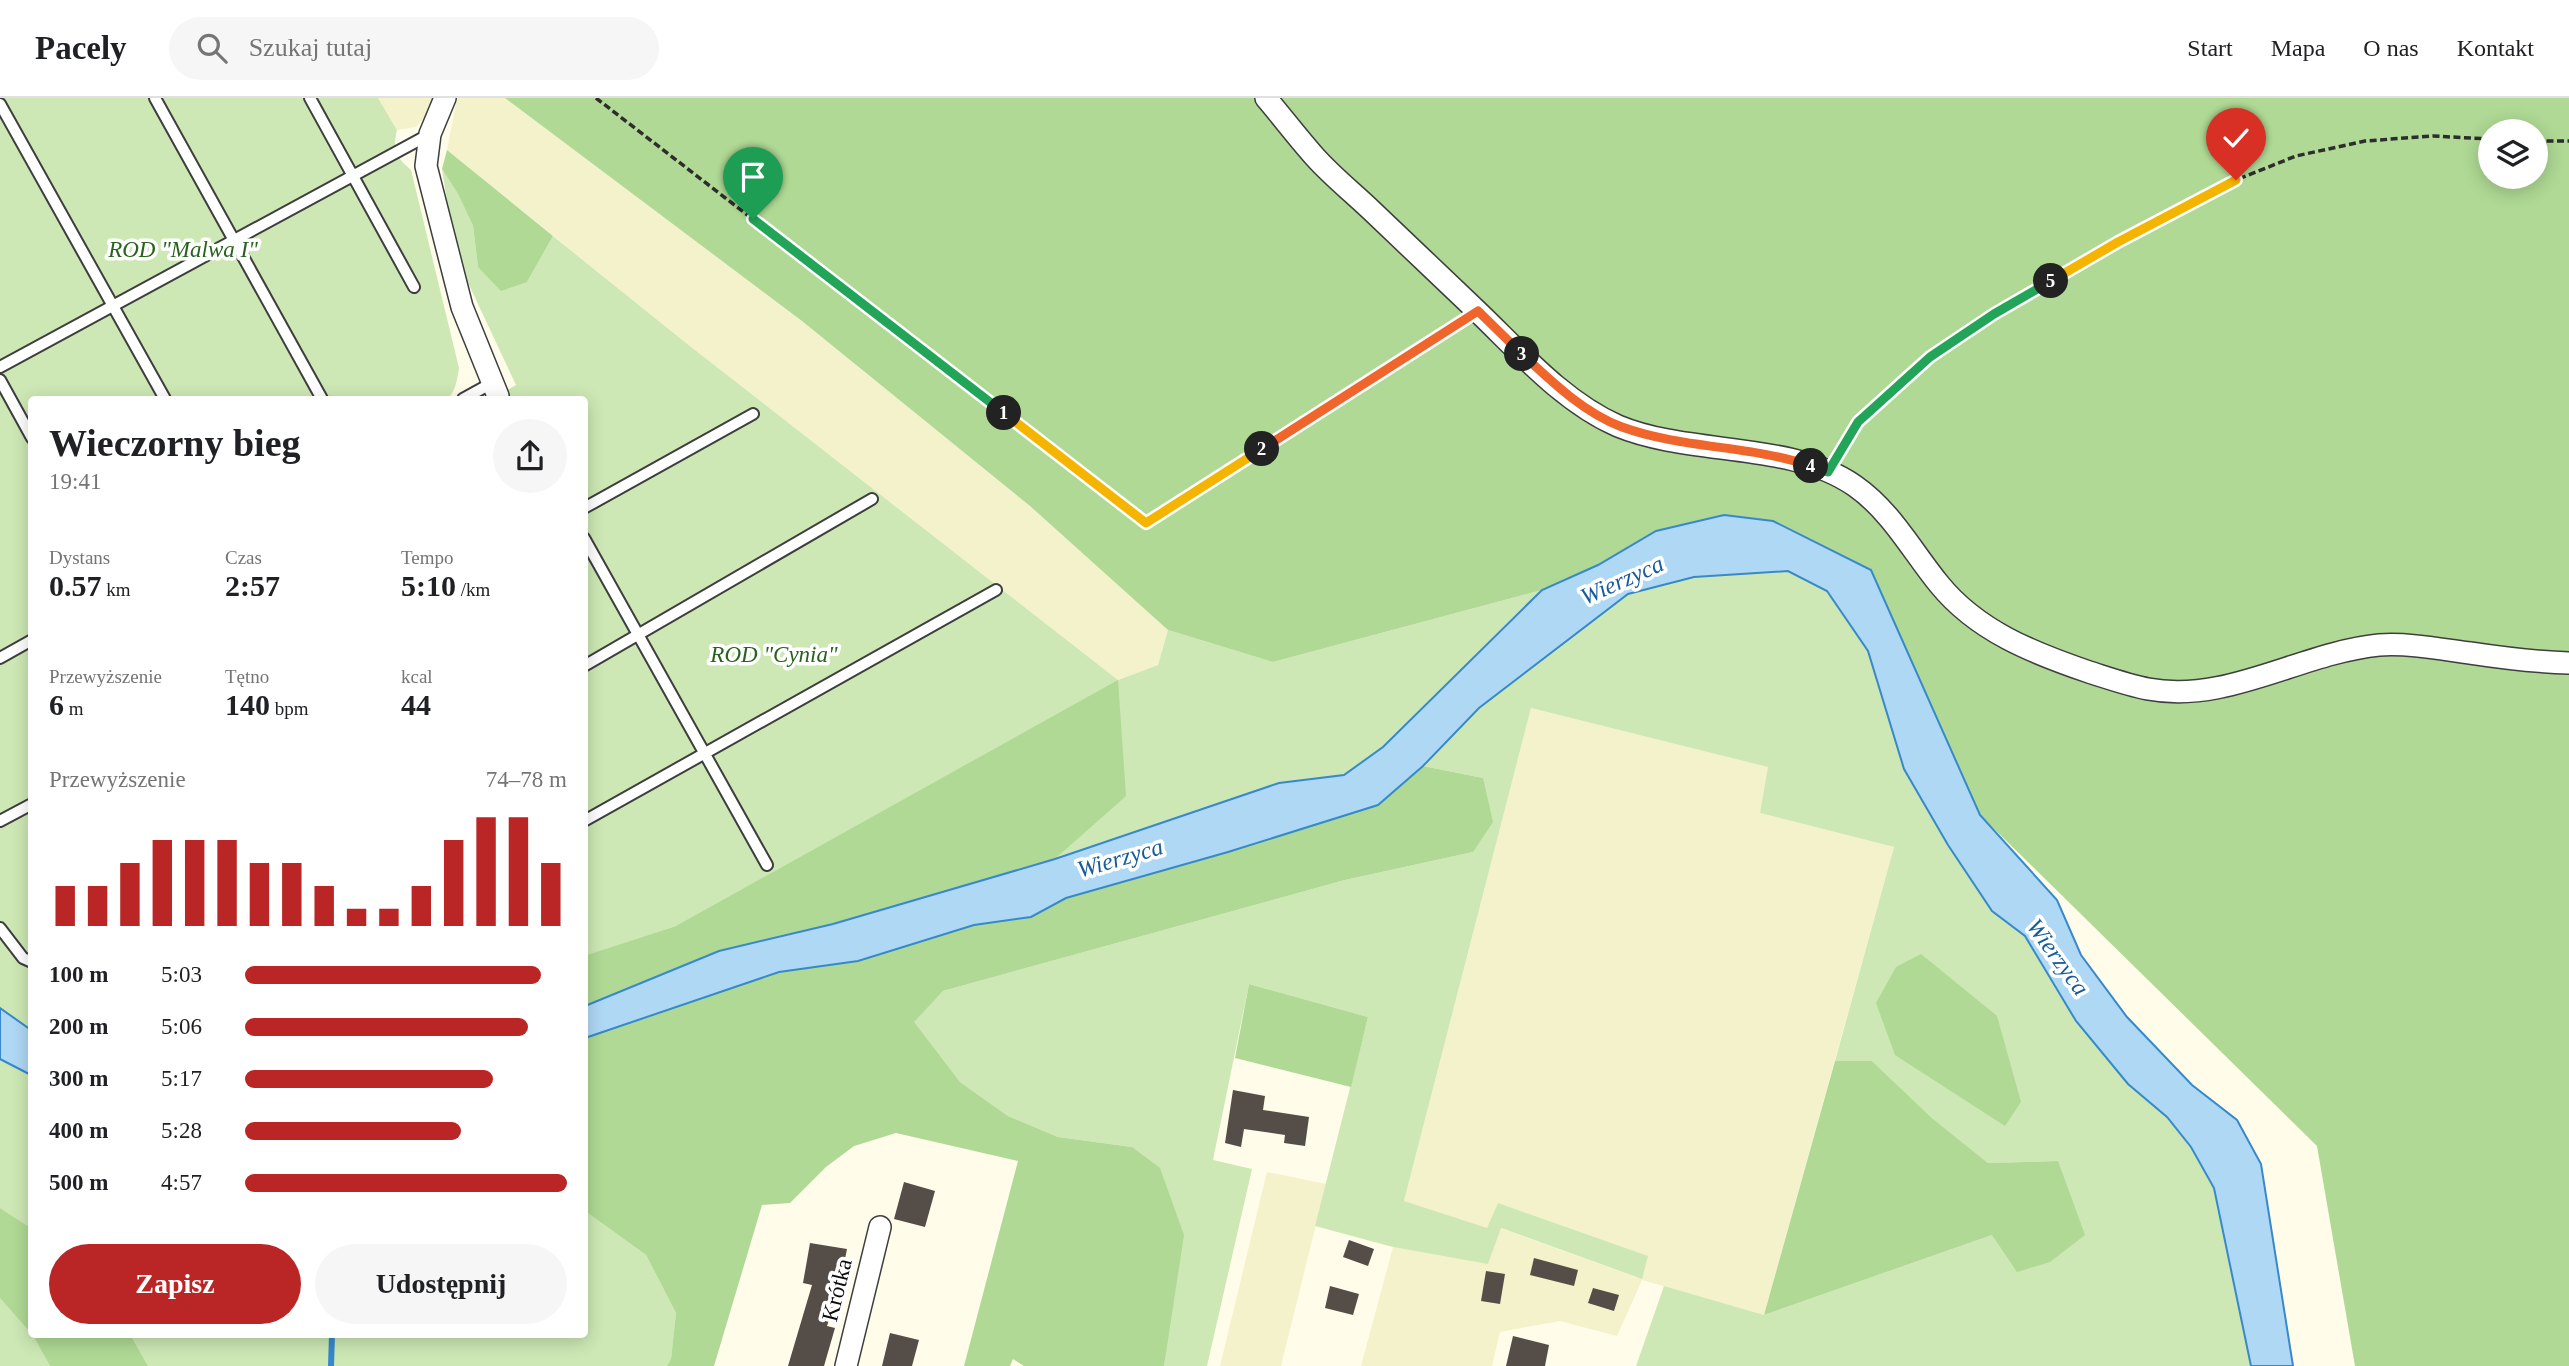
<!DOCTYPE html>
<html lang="pl">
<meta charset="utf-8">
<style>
body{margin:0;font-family:"Times New Roman",serif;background:#f6f6f6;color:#202124;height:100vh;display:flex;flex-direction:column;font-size:26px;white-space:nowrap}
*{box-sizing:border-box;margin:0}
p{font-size:23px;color:#757577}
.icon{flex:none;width:38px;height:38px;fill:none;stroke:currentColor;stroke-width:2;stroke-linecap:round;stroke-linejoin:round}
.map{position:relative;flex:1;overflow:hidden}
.drawer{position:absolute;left:28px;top:298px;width:560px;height:942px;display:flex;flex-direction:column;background:#fff;border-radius:7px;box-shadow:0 4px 18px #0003}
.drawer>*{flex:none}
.tools{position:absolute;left:2478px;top:21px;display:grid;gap:14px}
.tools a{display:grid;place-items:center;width:70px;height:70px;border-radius:50%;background:#fff;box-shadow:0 4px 18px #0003;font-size:35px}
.pin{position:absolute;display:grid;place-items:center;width:60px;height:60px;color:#fff;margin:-72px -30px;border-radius:50% 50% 50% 0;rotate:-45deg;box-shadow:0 0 7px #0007}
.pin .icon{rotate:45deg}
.km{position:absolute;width:35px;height:35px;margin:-18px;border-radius:50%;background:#222;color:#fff;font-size:19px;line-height:35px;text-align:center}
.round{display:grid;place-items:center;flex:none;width:74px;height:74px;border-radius:37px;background:#f6f6f6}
.overview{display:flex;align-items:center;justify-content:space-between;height:119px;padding:0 21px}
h1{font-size:38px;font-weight:700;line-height:52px}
.stats{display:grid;grid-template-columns:repeat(3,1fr);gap:10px;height:119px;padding:7px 21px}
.stats div{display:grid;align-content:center}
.stats b{font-size:30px;font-weight:700}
.stats small{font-size:19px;font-weight:400}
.stats p{font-size:19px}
.chart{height:196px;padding:14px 21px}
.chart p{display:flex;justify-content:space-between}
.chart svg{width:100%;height:126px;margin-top:7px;stroke:#ba2525;stroke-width:6}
.primary-button{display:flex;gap:14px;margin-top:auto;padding:14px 21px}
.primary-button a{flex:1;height:80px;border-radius:42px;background:#ba2525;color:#fff;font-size:28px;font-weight:700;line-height:80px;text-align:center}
.primary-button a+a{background:#f6f6f6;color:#202124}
ul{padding:0 21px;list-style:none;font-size:23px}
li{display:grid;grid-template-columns:112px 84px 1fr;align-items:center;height:52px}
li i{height:18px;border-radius:9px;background:#ba2525}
header{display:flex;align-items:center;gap:42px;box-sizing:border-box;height:98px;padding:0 35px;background:#fff;border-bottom:2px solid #e0e0e0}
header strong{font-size:33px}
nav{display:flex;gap:38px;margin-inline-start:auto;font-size:24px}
.search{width:490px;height:63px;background:#f6f6f6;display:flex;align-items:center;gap:18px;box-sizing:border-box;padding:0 24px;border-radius:38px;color:#757577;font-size:26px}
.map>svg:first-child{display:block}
</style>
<header>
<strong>Pacely</strong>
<div class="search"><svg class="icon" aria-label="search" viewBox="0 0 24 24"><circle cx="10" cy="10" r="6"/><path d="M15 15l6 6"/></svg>Szukaj tutaj</div>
<nav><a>Start</a><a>Mapa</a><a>O nas</a><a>Kontakt</a></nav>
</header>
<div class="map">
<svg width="2569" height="1268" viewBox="0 0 2569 1268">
<rect width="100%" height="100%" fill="#fffcea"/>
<g fill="#f4f2cb">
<polygon points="378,0 434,0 427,17 416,29 397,32"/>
<polygon points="457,0 505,0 802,223 1030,408 1168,532 1158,567 1118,582 686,245 447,52"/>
<polygon points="1531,610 1769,669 1760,715 1894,749 1764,1217 1642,1182 1617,1238 1560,1223 1500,1234 1492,1268 1361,1268 1393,1149 1488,1165 1500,1130 1641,1181 1498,1106 1487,1131 1404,1103"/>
<polygon points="1267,1074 1326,1086 1281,1268 1220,1268"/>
</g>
<g fill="#cde8b4">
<path d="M0 0H378L397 32C392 52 396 59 411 72L459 270C457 281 456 295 446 301H32L31 932 0 910Z"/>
<polygon points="442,71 458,96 473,128 478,169 527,184 553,138 686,245 1118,582 1158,567 1168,532 1273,564 1542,492 1383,649 1344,677 1279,685 1055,761 1126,697 676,828 585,858 584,301 492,301 516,287 456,159"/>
<polygon points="1788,473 1827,493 1868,553 1904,671 1948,747 1992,813 2025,838 2076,923 2128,986 2167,1019 2191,1049 2214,1090 2251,1268 1636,1268 1664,1188 1764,1217 1992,1137 2058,1063 1988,1065 1932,1020 1872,963 1835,963 1894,749 1760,715 1768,669 1531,610 1404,1103 1487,1130 1498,1105 1648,1158 1642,1181 1501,1130 1488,1166 1393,1149 1315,1128 1368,919 1249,886 1213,1062 1252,1071 1207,1268 1164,1268 1171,1211 1132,1049 1058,1039 1008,1018 960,984 913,924 943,893 1345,782 1473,754 1483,680 1423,668 1479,610 1628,496 1694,479"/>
<polygon points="0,961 31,977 31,1130 0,1110"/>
<polygon points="585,1113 646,1157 676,1215 671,1262 667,1268 148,1268 130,1236 584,1236"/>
<polygon points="0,1200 28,1229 50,1268 0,1268"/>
</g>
<g fill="#afd994" fill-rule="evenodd">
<path d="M505 0H2569V1268H2355L2317 1048 1980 717 1871 472 1598 467 1542 492 1273 564 1168 532 1030 408 802 223ZM2490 33H2536V79H2490Z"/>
<polygon points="447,52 553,138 527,184 501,193 478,169 473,128 458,96 442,71"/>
<polygon points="1118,582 1126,698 1055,761 833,826 719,853 585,908 584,858 676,828"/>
<polygon points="1423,668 1483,680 1493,724 1473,754 1345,782 943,893 914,924 960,984 1008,1018 1058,1039 1132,1049 1160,1070 1184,1137 1164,1268 1024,1268 1013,1261 1010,1268 964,1268 1018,1063 896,1035 854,1048 826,1069 790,1105 762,1107 714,1268 667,1268 671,1261 676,1215 646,1157 585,1113 585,940 779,874 858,863 974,827 1031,819 1066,800 1228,754 1378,707"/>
<polygon points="1921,856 1997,918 2021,1004 2005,1028 1895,957 1876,905 1896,869"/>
<polygon points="1249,886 1368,919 1351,989 1235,960"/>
<polygon points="1835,963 1872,963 1932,1020 1988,1065 2058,1063 2085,1137 2050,1164 2017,1174 1992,1137 1764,1217"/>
<polygon points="0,1110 31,1130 31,1235 0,1200"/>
<polygon points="32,1236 130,1236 148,1268 50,1268"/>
</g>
<g fill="#afd8f5" stroke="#3789cc" stroke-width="2">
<polygon points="1724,417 1773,423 1871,472 1980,717 2057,802 2081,857 2127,919 2192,987 2237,1022 2261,1066 2293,1268 2251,1268 2214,1090 2191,1049 2167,1019 2128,986 2076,923 2025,838 1992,813 1948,747 1904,671 1868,553 1827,493 1788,473 1694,479 1628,496 1479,610 1423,668 1378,707 1228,754 1066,800 1031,819 974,827 858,863 779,874 585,940 585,908 719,853 833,826 1055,761 1279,685 1344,677 1383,649 1542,492 1598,467 1656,433"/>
<polygon points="0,910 31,932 31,977 0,961"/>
</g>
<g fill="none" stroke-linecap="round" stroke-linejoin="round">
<polyline stroke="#3789cc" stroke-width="6" points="331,1268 332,1236"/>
</g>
<g fill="#544d48">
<polygon points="1233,992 1265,998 1263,1012 1309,1019 1305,1048 1284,1045 1285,1037 1244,1031 1241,1049 1225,1045"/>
<polygon points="904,1084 935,1093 925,1129 894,1121"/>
<polygon points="1349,1142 1374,1151 1368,1168 1343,1159"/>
<polygon points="810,1145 847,1151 839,1191 827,1228 835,1230 824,1268 788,1268 812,1187 803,1185"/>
<polygon points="1534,1160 1578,1172 1574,1188 1530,1177"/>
<polygon points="1486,1173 1505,1176 1500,1206 1481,1203"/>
<polygon points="1330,1188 1359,1196 1353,1217 1325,1210"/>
<polygon points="1593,1190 1619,1197 1614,1213 1588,1205"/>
<polygon points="890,1235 919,1242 912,1268 882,1268"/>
<polygon points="1513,1238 1549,1247 1545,1268 1506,1268"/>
</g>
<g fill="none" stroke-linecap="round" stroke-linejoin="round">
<defs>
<g id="lane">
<polyline points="155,0 322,301"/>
<polyline points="310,0 414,189"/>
<polyline points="0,6 165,301"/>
<polyline points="0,269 430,36"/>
<polyline points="0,282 32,340"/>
<polyline points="463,301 492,285"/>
<polyline points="584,410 753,316"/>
<polyline points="584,440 767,767"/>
<polyline points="0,560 32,542"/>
<polyline points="584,568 872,401"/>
<polyline points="0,723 32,706"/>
<polyline points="584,723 996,492"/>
<polyline points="0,830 23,860 32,864"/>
</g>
<g id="street">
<polyline points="445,0 430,36 426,68 462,209 498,298"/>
<path d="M1266 0C1283 20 1298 40 1315 59 1332 78 1352 94 1371 112 1406 145 1441 179 1476 212 1519 253 1563 304 1618 328 1690 358 1791 343 1855 388 1891 413 1912 453 1939 486 1977 533 2033 555 2089 574 2108 580 2128 587 2148 591 2227 606 2300 555 2379 547 2409 545 2440 551 2470 555 2503 560 2536 564 2569 565"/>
<polyline points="846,1268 880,1129"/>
</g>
</defs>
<use href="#lane" stroke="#3e3e3e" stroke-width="14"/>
<use href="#street" stroke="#3e3e3e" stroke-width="24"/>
<g stroke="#2d2d2d" stroke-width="3.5" stroke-dasharray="7 3.5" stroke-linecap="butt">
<polyline points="596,0 1146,425 1461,224"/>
<polyline points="2536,43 2569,43"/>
<polyline points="1837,357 1858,323 1930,259 1994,216 2117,144 2236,82 2296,58 2365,43 2433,38 2490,41"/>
</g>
<use href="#lane" stroke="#fff" stroke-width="10"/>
<use href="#street" stroke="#fff" stroke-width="21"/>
</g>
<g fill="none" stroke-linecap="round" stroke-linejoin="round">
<defs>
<polyline id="split-1" points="753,121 1004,315"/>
<polyline id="split-2" points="1004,315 1146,425 1262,351"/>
<polyline id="split-3" points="1262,351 1478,213 1522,256"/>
<path id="split-4" d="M1522 256C1551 283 1584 315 1622 329 1683 351 1750 347 1811 368"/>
<polyline id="split-5" points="1811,368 1828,374 1858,324 1930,259 1994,216 2051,183"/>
<polyline id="split-6" points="2051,183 2118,144 2236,82"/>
</defs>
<use href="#split-1" stroke="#fff" stroke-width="14"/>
<use href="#split-2" stroke="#fff" stroke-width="14"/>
<use href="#split-3" stroke="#fff" stroke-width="14"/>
<use href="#split-4" stroke="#fff" stroke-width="14"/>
<use href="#split-5" stroke="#fff" stroke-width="14"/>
<use href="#split-6" stroke="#fff" stroke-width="14"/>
<use href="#split-1" stroke="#22a559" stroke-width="9"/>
<use href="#split-2" stroke="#f5b400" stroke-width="9"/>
<use href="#split-3" stroke="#f0652b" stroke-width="9"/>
<use href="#split-4" stroke="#f0652b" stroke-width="9"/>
<use href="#split-5" stroke="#22a559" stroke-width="9"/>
<use href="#split-6" stroke="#f5b400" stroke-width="9"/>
</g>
<g text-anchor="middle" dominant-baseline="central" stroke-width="7" stroke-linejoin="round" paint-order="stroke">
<g font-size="23" font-style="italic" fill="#28621d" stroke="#fff">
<text x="183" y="151">ROD "Malwa I"</text>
<text x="774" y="556">ROD "Cynia"</text>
</g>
<g font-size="23" fill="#0b0b0b" stroke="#fff">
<text transform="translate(837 1192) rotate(-76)">Krótka</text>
</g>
<g font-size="24" font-style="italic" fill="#165b9b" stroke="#fff">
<text transform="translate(1622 482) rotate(-24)">Wierzyca</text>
<text transform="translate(1120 760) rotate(-16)">Wierzyca</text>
<text transform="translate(2058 859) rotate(54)">Wierzyca</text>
</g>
</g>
</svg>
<div class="tools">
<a><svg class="icon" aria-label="layers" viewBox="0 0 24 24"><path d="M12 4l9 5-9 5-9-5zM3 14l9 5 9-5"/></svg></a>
</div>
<div class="pin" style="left:753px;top:121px;background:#1e9e55"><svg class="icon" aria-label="arrive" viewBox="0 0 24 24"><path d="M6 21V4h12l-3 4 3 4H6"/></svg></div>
<div class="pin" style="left:2236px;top:82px;background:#d93025"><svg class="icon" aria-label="check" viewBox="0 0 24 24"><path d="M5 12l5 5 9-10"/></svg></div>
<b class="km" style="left:1004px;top:315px">1</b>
<b class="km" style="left:1262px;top:351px">2</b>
<b class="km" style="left:1522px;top:256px">3</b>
<b class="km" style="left:1811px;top:368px">4</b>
<b class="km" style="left:2051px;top:183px">5</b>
<section class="drawer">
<div class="overview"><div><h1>Wieczorny bieg</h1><p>19:41</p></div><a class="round"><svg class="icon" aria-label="share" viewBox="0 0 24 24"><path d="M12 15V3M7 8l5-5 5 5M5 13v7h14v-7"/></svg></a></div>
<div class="stats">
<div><p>Dystans</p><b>0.57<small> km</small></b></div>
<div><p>Czas</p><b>2:57</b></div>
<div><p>Tempo</p><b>5:10<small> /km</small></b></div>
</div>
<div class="stats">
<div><p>Przewyższenie</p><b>6<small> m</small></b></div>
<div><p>Tętno</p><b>140<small> bpm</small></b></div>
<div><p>kcal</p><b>44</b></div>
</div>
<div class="chart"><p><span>Przewyższenie</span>74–78 m</p>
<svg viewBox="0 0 160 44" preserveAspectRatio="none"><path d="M5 44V30M15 44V30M25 44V22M35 44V14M45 44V14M55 44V14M65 44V22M75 44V22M85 44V30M95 44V38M105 44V38M115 44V30M125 44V14M135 44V6M145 44V6M155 44V22"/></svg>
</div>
<ul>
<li><b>100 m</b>5:03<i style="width:92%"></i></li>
<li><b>200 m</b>5:06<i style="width:88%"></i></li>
<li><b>300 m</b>5:17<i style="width:77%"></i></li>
<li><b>400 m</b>5:28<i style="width:67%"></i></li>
<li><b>500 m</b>4:57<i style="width:100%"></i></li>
</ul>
<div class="primary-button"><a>Zapisz</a><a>Udostępnij</a></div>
</section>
</div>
